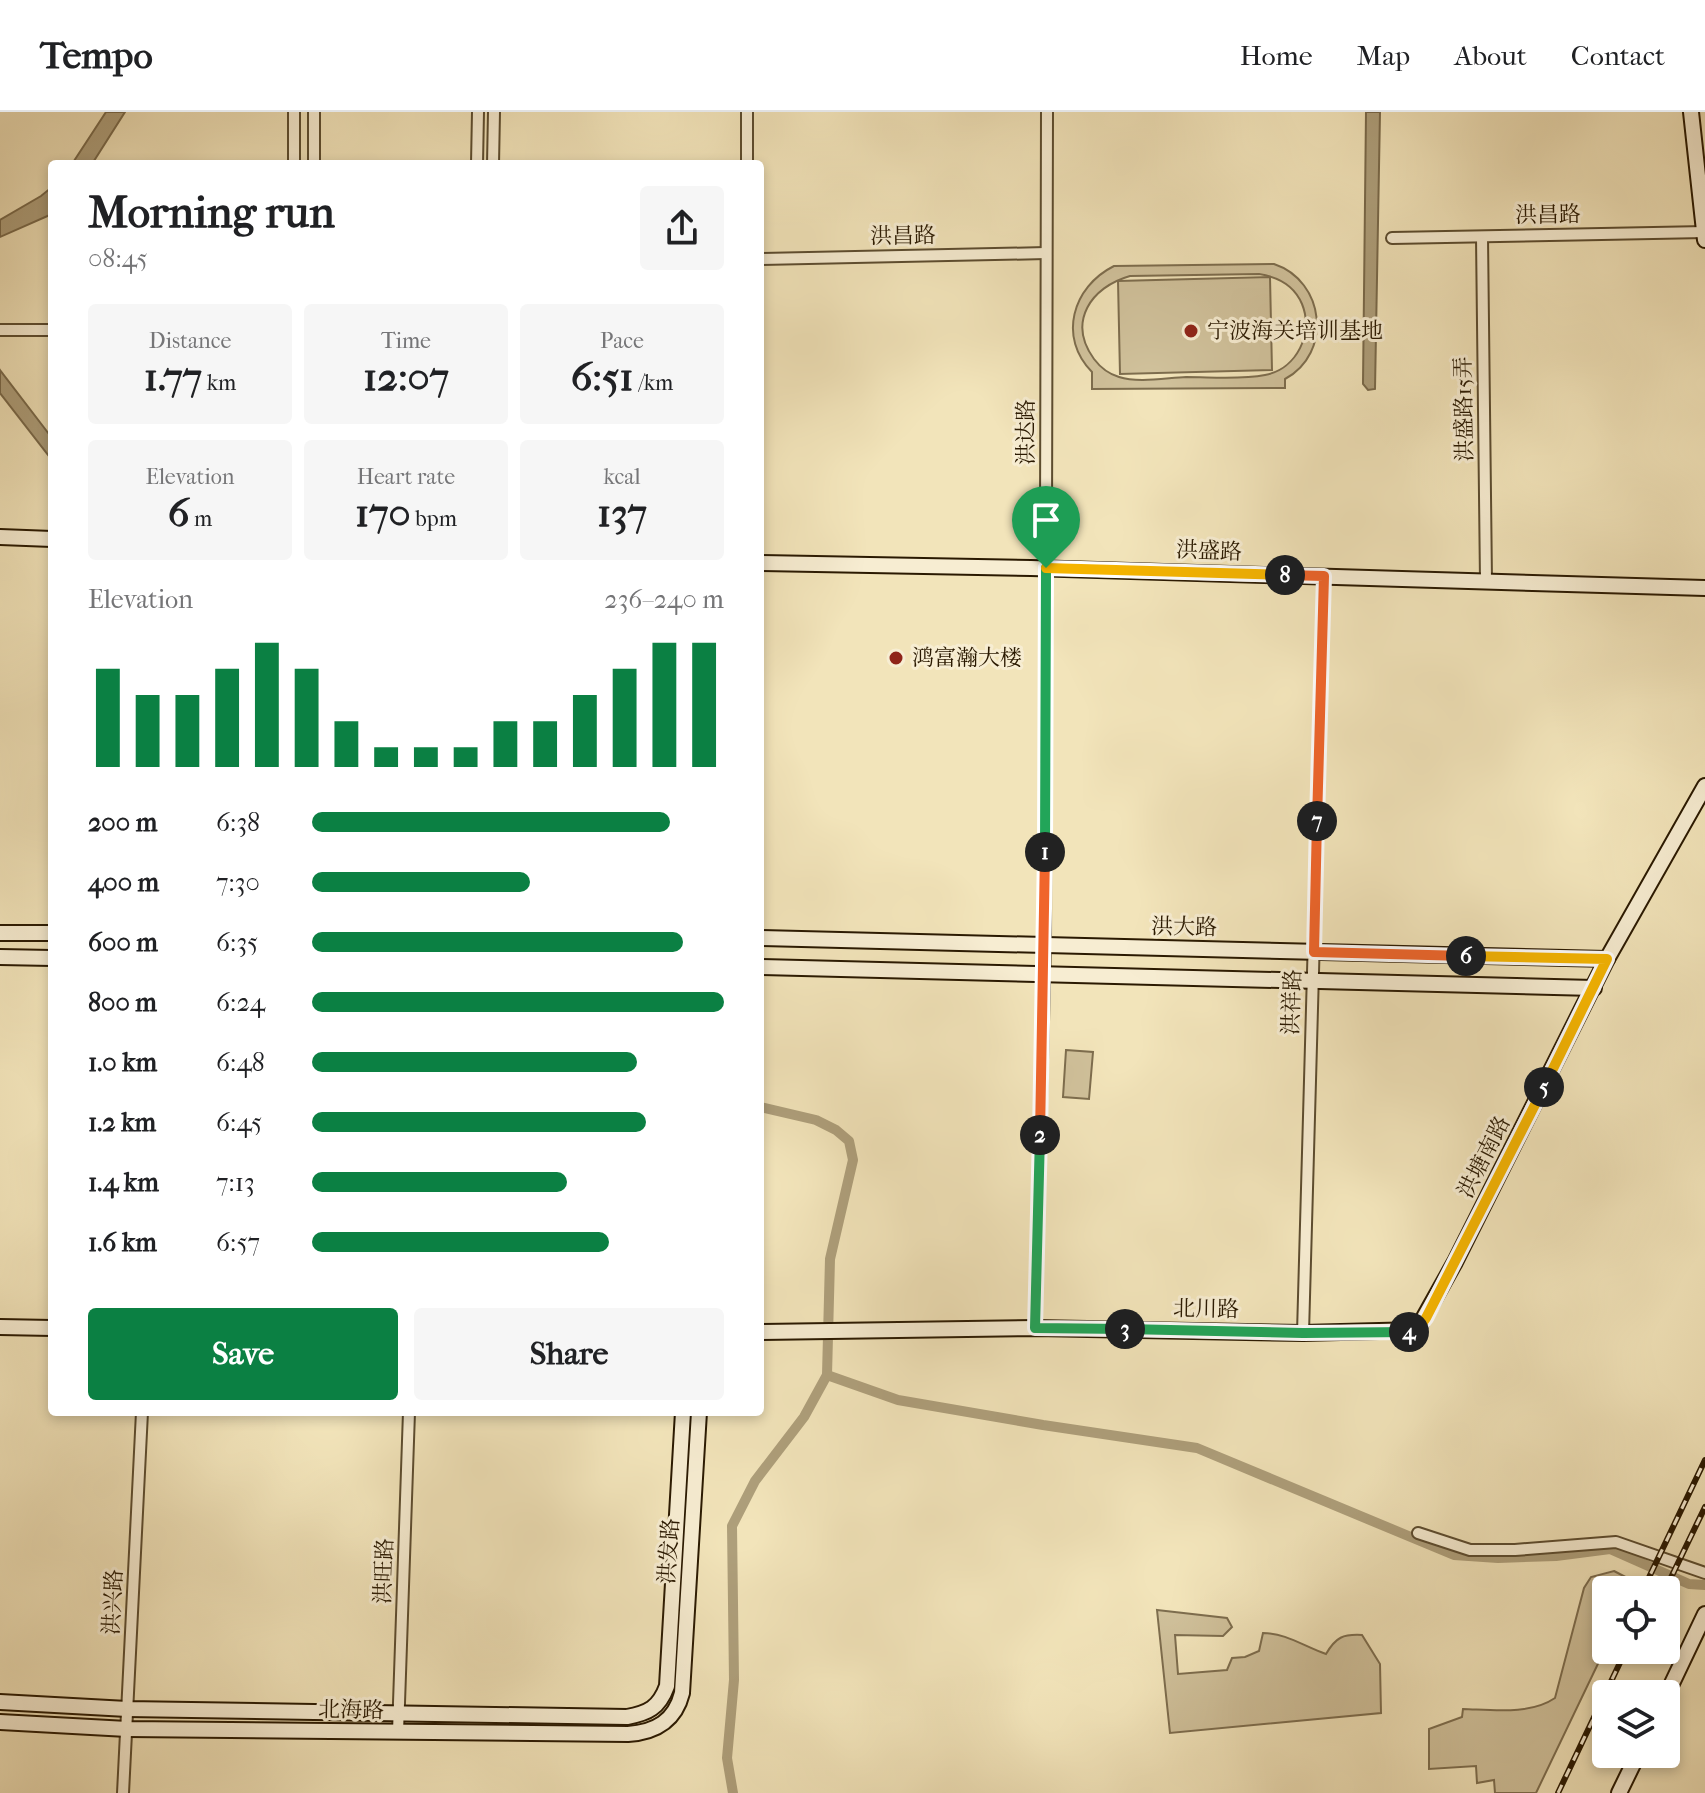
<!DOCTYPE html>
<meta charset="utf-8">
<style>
body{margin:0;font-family:"IM FELL French Canon","Noto Serif SC",serif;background:#f6f6f6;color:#202124;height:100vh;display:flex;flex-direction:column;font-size:30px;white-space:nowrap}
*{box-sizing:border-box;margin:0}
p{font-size:26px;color:#757577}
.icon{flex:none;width:44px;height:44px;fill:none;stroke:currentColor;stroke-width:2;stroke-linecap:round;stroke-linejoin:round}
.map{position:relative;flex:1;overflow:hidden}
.side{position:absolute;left:48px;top:48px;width:716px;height:1256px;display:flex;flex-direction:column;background:#fff;border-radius:8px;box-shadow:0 4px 12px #0003}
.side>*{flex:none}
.controls{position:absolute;left:1592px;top:1464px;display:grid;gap:16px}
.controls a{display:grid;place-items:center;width:88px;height:88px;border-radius:8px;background:#fff;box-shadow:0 4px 12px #0003;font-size:40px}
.pin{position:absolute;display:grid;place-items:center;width:68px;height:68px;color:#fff;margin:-82px -34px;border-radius:50% 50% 50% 0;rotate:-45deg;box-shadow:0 0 8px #0007}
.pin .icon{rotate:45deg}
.km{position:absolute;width:40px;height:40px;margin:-20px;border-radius:50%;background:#222;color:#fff;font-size:22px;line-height:40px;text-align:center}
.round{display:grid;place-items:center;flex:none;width:84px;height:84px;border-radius:8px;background:#f6f6f6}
.overview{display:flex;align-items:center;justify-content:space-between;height:136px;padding:0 40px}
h1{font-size:44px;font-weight:800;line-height:60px}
.metrics{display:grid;grid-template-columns:repeat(3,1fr);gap:12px;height:136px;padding:8px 40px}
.metrics div{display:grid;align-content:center;border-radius:8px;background:#f6f6f6;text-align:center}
.metrics b{font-size:40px;font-weight:800}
.metrics small{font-size:22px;font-weight:400}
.metrics p{font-size:22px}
.chart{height:224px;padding:16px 40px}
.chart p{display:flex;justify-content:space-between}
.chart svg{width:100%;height:144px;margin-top:8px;stroke:#0b8043;stroke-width:6}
.button{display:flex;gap:16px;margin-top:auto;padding:16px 40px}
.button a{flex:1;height:92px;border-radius:8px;background:#0b8043;color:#fff;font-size:32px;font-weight:800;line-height:92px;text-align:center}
.button a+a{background:#f6f6f6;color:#202124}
ul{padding:0 40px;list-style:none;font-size:26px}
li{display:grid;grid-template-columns:128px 96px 1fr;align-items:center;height:60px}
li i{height:20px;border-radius:10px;background:#0b8043}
header{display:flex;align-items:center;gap:48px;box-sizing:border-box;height:112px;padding:0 40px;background:#fff;border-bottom:2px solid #e0e0e0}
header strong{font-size:38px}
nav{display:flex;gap:44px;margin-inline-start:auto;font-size:28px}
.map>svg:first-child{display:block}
</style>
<header>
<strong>Tempo</strong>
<nav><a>Home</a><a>Map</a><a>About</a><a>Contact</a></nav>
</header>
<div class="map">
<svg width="1705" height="1681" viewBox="0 0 1705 1681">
<rect width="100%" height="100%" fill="#f2e4ba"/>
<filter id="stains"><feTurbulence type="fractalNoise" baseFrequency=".0025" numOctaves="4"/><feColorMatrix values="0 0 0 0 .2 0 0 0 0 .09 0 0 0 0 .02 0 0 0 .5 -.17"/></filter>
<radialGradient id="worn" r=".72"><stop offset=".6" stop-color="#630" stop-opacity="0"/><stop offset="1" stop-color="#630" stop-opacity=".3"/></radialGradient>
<g fill="#d0c19b" stroke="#7d6d4e" stroke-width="2" fill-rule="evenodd">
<path d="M1274 152C1325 169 1333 241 1285 267V276L1092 277V260C1058 226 1072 175 1114 154ZM1259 162C1278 165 1294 173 1302 192 1314 221 1297 257 1265 263 1240 268 1211 265 1186 265 1165 266 1138 271 1119 265 1109 262 1100 255 1094 247 1067 210 1091 175 1130 164Z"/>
<polygon points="1270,165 1272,258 1120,262 1118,169"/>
<polygon points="1066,938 1093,940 1089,987 1063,985"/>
<path d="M1614 1459 1637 1471 1633 1478H1606V1535L1536 1681H1495L1494 1668 1477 1671 1476 1654 1429 1657V1617L1462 1605 1463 1597C1493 1598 1530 1603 1555 1586L1584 1476 1591 1465Z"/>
<path d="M1157 1498 1227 1506 1232 1515 1223 1524 1175 1523 1178 1562 1227 1558 1232 1546 1245 1545 1259 1539 1263 1521C1286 1521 1305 1535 1326 1542 1336 1525 1343 1522 1362 1523L1380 1552 1381 1601 1170 1621Z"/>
</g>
<g fill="#ae9f7b" stroke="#79694a" stroke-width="2">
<polygon points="106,0 125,0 92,52 72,52"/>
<polygon points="1366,0 1380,0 1375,277 1368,278 1363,272"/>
<polygon points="52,75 52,102 0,125 0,108 41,84"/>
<polygon points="0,258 52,326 52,348 0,281"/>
</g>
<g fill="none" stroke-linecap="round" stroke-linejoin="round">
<g stroke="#ae9f7b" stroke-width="10">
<polyline points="827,1263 898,1288 1043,1313 1197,1336 1454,1443 1498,1446 1556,1444 1610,1437 1689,1472 1705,1473"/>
<polyline points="733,1681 727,1646 734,1568 732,1414 755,1369 804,1305 827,1263 830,1147 853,1048 849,1029 836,1018 816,1008 760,995"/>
</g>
<defs>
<g id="street">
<polyline points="747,0 747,52"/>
<polyline points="294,52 294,0"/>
<polyline points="314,52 314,0"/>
<polyline points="477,52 478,0"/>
<polyline points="493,52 494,0"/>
<polyline points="1482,125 1486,469"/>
<polyline points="1392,126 1705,120"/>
<polyline points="760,147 1046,141"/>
<polyline points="0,218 52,218"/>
<polyline points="1035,1216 1045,833 1047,0"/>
<polyline points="1303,1221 1324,464"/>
<polyline points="1418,1421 1470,1438 1515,1438 1616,1430 1705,1461"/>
<polyline points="398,1620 409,1300"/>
<polyline points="123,1681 142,1300"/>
</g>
<g id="secondary">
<polyline points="1691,0 1705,128"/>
<polyline points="0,425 52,427"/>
<polyline points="760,451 1031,456 1705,476"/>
<polyline points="0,821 52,821"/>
<polyline points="760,826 1607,847"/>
<polyline points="0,845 52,846"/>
<polyline points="760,855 1594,876"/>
<polyline points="0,1215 52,1216"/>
<polyline points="760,1220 1035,1216 1303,1221 1417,1218 1455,1150 1607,847 1705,674"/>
<polyline points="1666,1584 1705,1502"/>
<path d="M0 1590 127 1597 627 1605C648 1601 659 1596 667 1574L683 1300"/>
<path d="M0 1610 127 1617 628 1622C656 1620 675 1609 682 1581L699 1300"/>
<polyline points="1619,1681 1638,1642"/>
</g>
</defs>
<use href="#street" stroke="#5c4c2f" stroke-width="14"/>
<use href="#secondary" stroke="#2a1901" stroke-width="18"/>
<use href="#street" stroke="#f7edd2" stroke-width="10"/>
<use href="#secondary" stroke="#f7edd2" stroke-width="14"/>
<defs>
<g id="rail">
<polyline points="1643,1478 1705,1348"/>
<polyline points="1665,1478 1705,1395"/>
<polyline points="1558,1681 1626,1538"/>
</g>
</defs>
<use href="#rail" stroke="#2a1901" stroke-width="6"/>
<use href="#rail" stroke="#f7edd2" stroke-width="3" stroke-dasharray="9" stroke-linecap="butt"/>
</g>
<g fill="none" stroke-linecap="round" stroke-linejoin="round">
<defs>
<polyline id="split-1" points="1045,740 1046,456"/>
<polyline id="split-2" points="1040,1023 1045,740"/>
<polyline id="split-3" points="1040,1023 1035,1216 1125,1217"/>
<polyline id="split-4" points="1125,1217 1303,1221 1409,1220"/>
<polyline id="split-5" points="1409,1220 1417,1218 1426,1206 1544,975"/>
<polyline id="split-6" points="1466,844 1607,847 1544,975"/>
<polyline id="split-7" points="1317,709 1314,840 1466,844"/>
<polyline id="split-8" points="1285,463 1324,464 1317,709"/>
<polyline id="split-9" points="1046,456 1285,463"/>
</defs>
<use href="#split-1" stroke="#fff" stroke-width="16"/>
<use href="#split-2" stroke="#fff" stroke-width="16"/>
<use href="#split-3" stroke="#fff" stroke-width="16"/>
<use href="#split-4" stroke="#fff" stroke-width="16"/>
<use href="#split-5" stroke="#fff" stroke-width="16"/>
<use href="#split-6" stroke="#fff" stroke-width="16"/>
<use href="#split-7" stroke="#fff" stroke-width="16"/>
<use href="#split-8" stroke="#fff" stroke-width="16"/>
<use href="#split-9" stroke="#fff" stroke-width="16"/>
<use href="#split-1" stroke="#22a559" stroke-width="10"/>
<use href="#split-2" stroke="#f0652b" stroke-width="10"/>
<use href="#split-3" stroke="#22a559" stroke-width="10"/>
<use href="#split-4" stroke="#22a559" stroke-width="10"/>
<use href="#split-5" stroke="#f5b400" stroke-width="10"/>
<use href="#split-6" stroke="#f5b400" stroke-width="10"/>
<use href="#split-7" stroke="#f0652b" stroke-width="10"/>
<use href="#split-8" stroke="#f0652b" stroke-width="10"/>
<use href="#split-9" stroke="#f5b400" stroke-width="10"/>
</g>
<g fill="#8f2418" stroke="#f7edd2" stroke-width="3">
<circle cx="1191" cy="219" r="8"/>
<circle cx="896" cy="546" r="8"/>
</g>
<g text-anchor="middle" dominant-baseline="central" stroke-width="6" stroke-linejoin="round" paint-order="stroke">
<g font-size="22" fill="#2a1901" stroke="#f7edd2">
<text transform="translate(1548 103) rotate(-1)">洪昌路</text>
<text transform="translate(903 124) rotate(-1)">洪昌路</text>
<text transform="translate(1464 297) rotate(-91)">洪盛路15弄</text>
<text transform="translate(1026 320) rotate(-90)">洪达路</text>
<text transform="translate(1209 439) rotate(2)">洪盛路</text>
<text transform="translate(1184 815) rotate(1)">洪大路</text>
<text transform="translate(1292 890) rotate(-88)">洪祥路</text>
<text transform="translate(1484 1045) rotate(-63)">洪塘南路</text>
<text transform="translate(1206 1197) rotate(1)">北川路</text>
<text transform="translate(669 1439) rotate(-86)">洪发路</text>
<text transform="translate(384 1459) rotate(-88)">洪旺路</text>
<text transform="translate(113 1490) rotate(-87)">洪兴路</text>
<text transform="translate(351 1598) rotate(1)">北海路</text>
</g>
<g font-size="22" fill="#2a1901" stroke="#f7edd2" text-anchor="start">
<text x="1207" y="219">宁波海关培训基地</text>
<text x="912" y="546">鸿富瀚大楼</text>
</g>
</g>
<rect width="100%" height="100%" filter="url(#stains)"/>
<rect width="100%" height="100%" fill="url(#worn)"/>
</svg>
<div class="controls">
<a><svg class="icon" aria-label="locate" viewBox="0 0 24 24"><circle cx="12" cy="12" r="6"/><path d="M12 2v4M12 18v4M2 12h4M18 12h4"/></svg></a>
<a><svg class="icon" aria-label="layers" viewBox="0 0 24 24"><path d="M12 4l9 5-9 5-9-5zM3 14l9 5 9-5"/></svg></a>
</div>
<div class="pin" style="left:1046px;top:456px;background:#1e9e55"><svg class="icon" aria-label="arrive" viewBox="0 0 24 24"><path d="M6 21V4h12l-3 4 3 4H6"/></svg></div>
<b class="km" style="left:1045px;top:740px">1</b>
<b class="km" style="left:1040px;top:1023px">2</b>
<b class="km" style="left:1125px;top:1217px">3</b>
<b class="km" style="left:1409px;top:1220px">4</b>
<b class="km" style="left:1544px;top:975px">5</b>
<b class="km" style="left:1466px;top:844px">6</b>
<b class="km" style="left:1317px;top:709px">7</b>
<b class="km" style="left:1285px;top:463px">8</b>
<section class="side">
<div class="overview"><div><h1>Morning run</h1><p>08:45</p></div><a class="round"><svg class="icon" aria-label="share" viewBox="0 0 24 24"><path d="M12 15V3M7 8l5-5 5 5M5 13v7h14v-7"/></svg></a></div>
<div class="metrics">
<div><p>Distance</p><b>1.77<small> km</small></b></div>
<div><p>Time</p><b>12:07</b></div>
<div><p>Pace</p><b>6:51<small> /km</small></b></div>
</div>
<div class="metrics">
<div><p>Elevation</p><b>6<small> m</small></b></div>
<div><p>Heart rate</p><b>170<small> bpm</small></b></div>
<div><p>kcal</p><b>137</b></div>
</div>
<div class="chart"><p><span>Elevation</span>236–240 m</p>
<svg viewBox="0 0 160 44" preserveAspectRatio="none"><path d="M5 44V14M15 44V22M25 44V22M35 44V14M45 44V6M55 44V14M65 44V30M75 44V38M85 44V38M95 44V38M105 44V30M115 44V30M125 44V22M135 44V14M145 44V6M155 44V6"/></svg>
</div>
<ul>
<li><b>200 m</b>6:38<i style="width:87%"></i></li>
<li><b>400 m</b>7:30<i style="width:53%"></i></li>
<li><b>600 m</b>6:35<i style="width:90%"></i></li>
<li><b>800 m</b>6:24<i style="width:100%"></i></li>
<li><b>1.0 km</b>6:48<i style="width:79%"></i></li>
<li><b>1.2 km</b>6:45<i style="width:81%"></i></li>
<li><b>1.4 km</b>7:13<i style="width:62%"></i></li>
<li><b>1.6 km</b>6:57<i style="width:72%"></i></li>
</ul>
<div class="button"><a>Save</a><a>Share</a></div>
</section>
</div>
